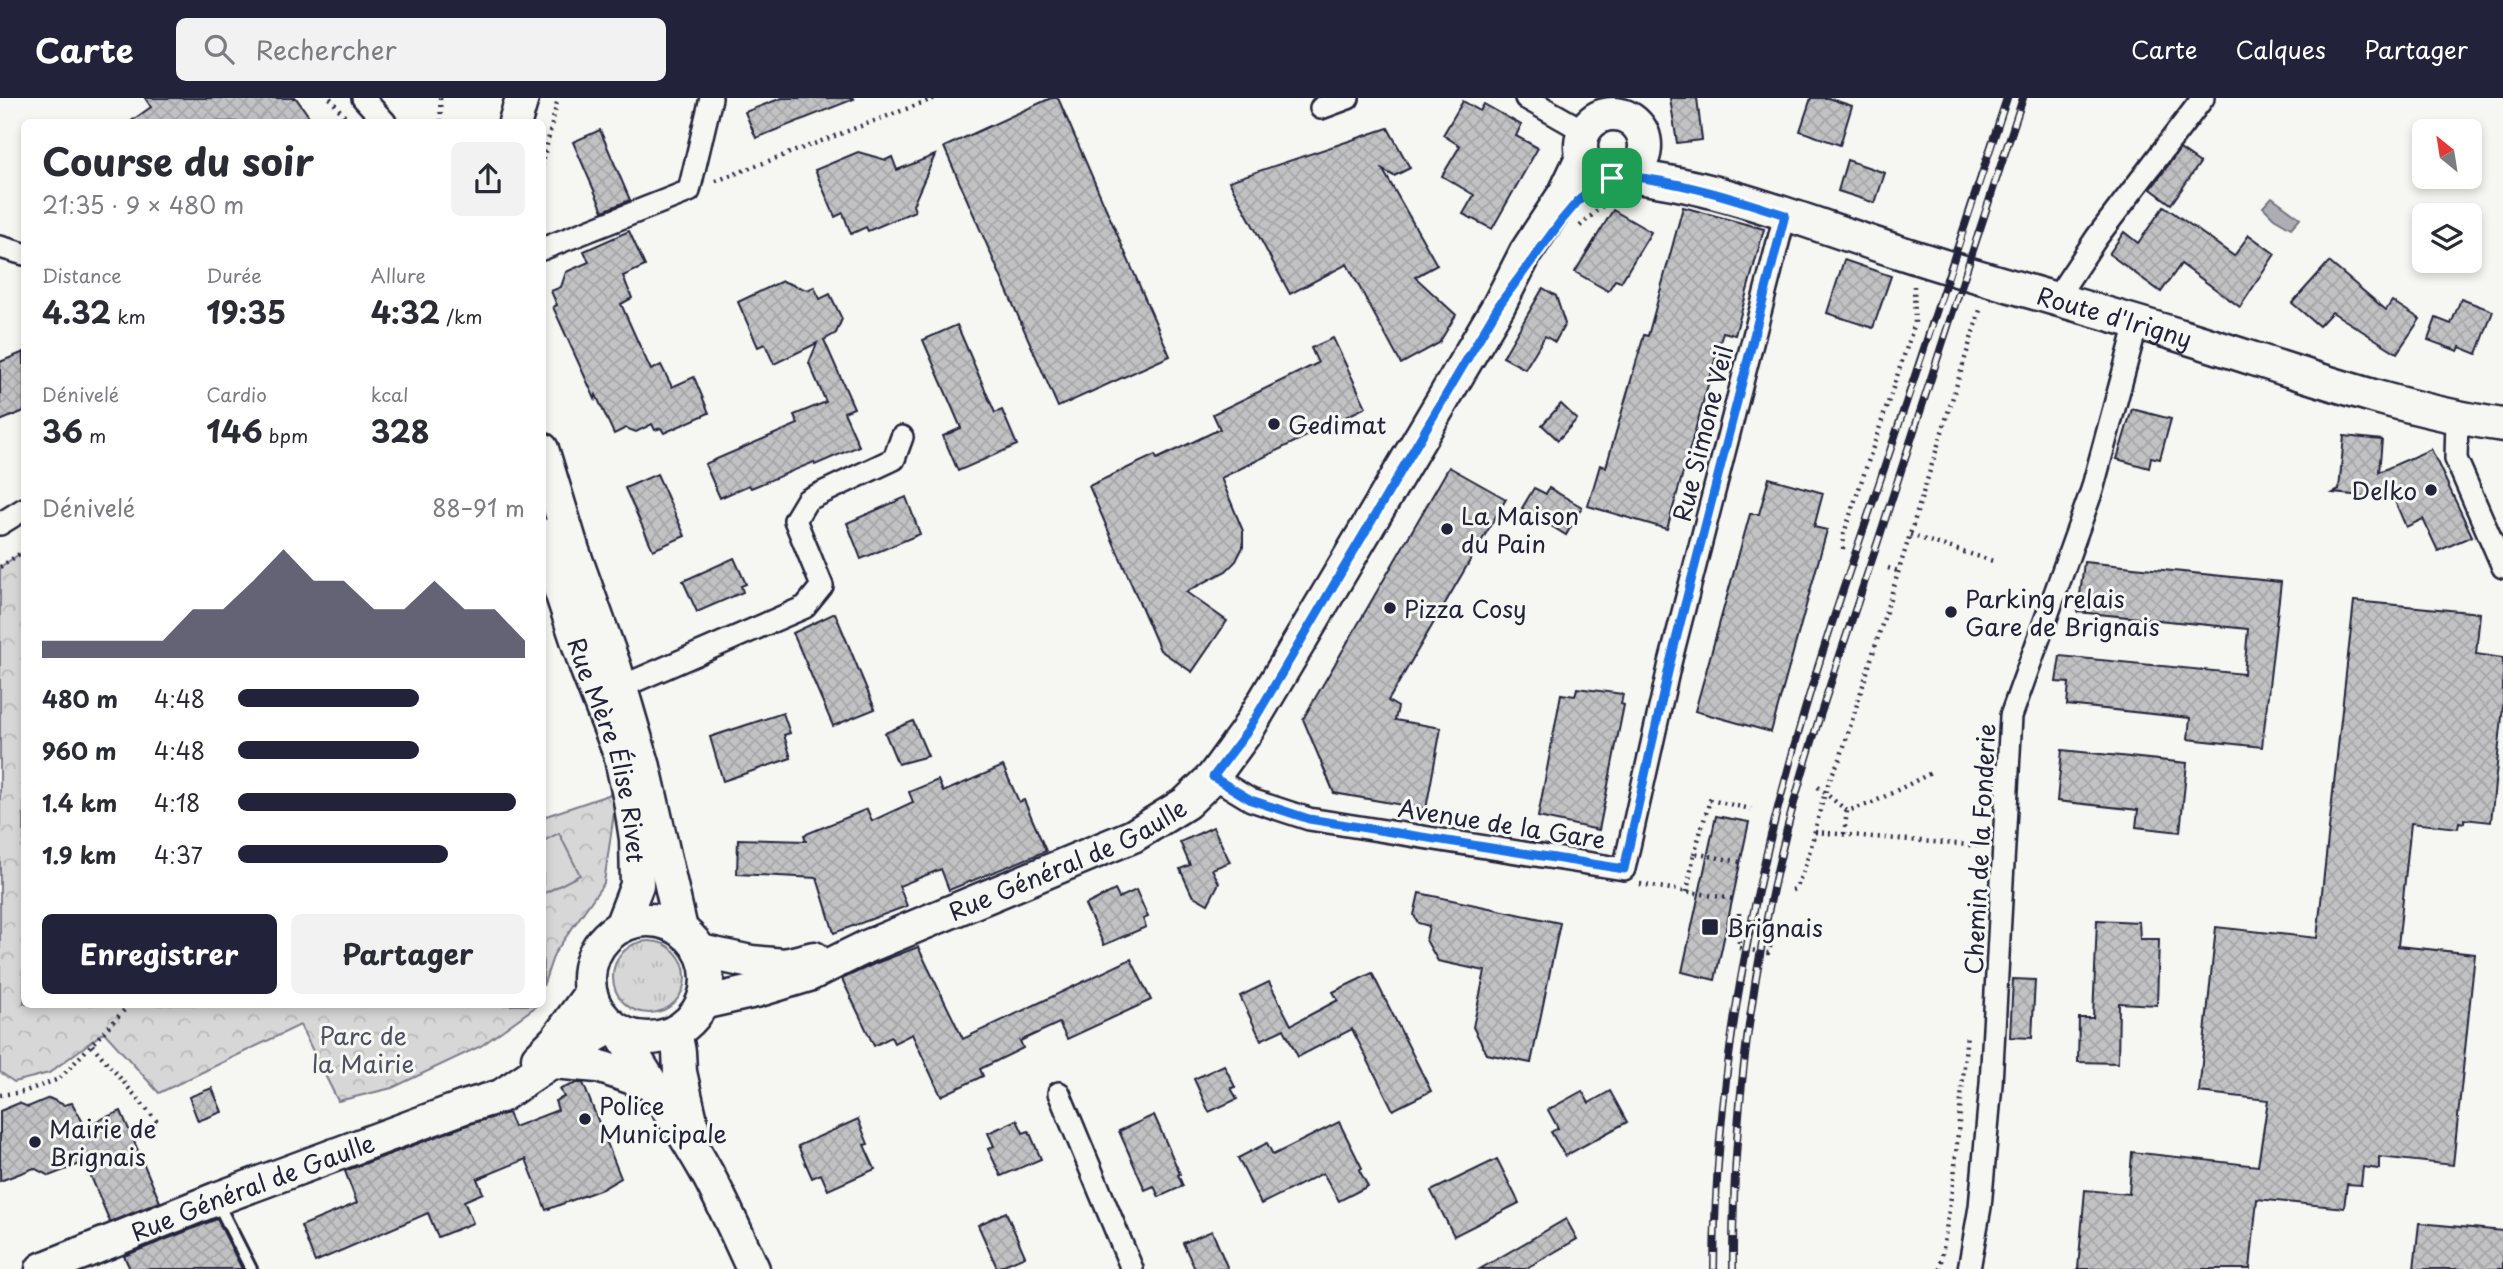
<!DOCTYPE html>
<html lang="fr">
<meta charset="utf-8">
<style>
body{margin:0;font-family:"Playpen Sans",sans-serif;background:#f2f2f3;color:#2b2b33;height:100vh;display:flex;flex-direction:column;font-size:26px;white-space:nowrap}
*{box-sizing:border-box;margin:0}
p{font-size:23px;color:#7c7c81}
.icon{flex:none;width:38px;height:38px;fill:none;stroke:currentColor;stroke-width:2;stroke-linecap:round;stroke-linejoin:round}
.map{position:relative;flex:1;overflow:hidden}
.side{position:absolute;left:21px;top:21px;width:525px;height:889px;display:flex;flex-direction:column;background:#fff;border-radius:10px;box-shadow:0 4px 10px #0003}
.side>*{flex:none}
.needle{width:46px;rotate:330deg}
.tools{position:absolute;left:2412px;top:21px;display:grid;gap:14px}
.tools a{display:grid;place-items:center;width:70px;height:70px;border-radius:10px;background:#fff;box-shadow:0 4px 10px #0003;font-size:35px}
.pin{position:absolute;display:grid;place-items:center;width:60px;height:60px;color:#fff;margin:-30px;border-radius:14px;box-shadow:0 4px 10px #0006}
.round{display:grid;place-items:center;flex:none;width:74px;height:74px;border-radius:10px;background:#f2f2f3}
.head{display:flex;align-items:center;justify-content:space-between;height:119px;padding:0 21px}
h1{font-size:38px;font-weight:700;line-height:52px}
.metrics{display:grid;grid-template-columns:repeat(3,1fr);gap:10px;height:119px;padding:7px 21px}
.metrics div{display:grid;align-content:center}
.metrics b{font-size:30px;font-weight:700}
.metrics small{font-size:19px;font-weight:400}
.metrics p{font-size:19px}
.chart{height:196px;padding:14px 21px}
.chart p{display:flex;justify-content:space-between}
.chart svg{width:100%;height:126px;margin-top:7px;fill:#22223b;opacity:.7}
.primary-button{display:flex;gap:14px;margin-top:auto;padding:14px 21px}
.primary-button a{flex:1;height:80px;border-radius:10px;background:#22223b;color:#fff;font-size:28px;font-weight:700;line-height:80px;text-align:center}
.primary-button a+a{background:#f2f2f3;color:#2b2b33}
ul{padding:0 21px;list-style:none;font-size:23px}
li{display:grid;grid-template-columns:112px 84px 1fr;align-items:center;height:52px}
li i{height:18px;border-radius:9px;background:#22223b}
header{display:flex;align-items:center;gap:42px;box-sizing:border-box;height:98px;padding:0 35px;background:#22223b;color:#fff}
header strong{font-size:33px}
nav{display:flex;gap:38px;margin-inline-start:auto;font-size:24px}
.search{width:490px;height:63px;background:#f2f2f3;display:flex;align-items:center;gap:18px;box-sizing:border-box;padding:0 24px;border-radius:10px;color:#7c7c81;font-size:26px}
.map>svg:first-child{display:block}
</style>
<header>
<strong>Carte</strong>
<div class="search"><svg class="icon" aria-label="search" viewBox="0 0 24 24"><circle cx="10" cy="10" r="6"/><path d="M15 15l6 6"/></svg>Rechercher</div>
<nav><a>Carte</a><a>Calques</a><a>Partager</a></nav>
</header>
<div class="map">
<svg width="2503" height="1171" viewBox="0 0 2503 1171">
<defs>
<pattern id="grass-tufts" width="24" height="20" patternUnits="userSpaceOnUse" patternTransform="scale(1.75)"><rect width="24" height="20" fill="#d7d7d7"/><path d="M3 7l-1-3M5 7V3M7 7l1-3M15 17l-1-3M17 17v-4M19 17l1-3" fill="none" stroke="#b8b8b9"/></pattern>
<pattern id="forest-crowns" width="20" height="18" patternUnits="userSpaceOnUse" patternTransform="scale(1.75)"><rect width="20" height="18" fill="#d7d7d7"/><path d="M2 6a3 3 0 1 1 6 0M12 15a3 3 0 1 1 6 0" fill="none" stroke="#b8b8b9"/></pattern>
<pattern id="building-cross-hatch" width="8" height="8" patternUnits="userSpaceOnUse" patternTransform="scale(1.75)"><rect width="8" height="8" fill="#c2c2c4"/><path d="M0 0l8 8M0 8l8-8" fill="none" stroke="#a6a6a9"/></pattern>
</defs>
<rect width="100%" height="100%" fill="#f6f6f2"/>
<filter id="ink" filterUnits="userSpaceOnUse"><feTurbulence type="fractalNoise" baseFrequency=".0143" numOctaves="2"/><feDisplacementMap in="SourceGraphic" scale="14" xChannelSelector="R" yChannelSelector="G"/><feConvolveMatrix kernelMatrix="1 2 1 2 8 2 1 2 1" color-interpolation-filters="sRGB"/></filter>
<g filter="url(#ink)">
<circle fill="url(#grass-tufts)" stroke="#7c7c89" stroke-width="2" cx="649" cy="879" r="36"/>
<g fill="url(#forest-crowns)" stroke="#7c7c89" stroke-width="2">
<polygon points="24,453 24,906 536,907 535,909 481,948 392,990 338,1003 300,927 159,995 104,934 49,975 14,984 0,974 0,469"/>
<polygon points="617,694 604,785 554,856 543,888 543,719"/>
</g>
<polygon fill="#d7d7d7" stroke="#7c7c89" stroke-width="2" points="559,735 580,777 543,796 543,743"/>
<polygon fill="#adadb3" stroke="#757583" stroke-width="2" points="2272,99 2300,120 2291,130 2274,120 2263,109"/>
<g fill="url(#building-cross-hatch)" stroke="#22223b" stroke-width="2">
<polygon points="145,0 296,0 313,24 130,24 151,9"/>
<polygon points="782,0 853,0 854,1 756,40 745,14"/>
<polygon points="1051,0 1058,0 1170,258 1058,309 944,49"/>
<polygon points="1670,0 1697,0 1702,42 1677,45"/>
<polygon points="1811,0 1828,0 1852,8 1840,47 1800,33"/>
<polygon points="1463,3 1480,13 1484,6 1521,27 1516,38 1538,50 1492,131 1463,116 1474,97 1442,78 1460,48 1443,37"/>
<polygon points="1388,30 1410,70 1394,78 1383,72 1437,167 1415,179 1456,217 1439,245 1401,266 1347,166 1290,196 1229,83"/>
<polygon points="600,32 630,102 603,113 573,44"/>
<polygon points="2180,51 2200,65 2171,106 2151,91"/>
<polygon points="858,54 886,62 892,59 897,72 935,57 913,107 915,113 868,133 866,129 851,136 843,115 835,119 815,72"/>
<polygon points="1847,62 1885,75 1875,105 1838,93"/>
<polygon points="2164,108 2234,158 2249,137 2275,156 2240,209 2181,166 2161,194 2109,156 2124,134 2138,145"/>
<polygon points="1683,109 1764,131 1735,237 1723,234 1667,431 1588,408 1600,367 1606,369 1644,237 1648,238"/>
<polygon points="1613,112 1651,134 1621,184 1615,182 1608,193 1575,174"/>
<polygon points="629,133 645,168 623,178 632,200 621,206 637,242 651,272 661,267 672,289 694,279 709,315 664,335 661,330 655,332 652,326 636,334 626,330 614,336 596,297 595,301 553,209 557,207 551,193 561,189 566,174 589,164 584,153"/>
<polygon points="1844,162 1891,178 1873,230 1827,215"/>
<polygon points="2329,164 2386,212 2392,203 2420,221 2397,255 2332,214 2319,228 2292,205"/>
<polygon points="782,183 807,192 814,189 820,201 830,196 842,221 836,235 824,242 854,310 844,314 859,348 815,367 814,364 751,390 749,387 720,400 705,366 798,326 794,317 826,304 809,265 817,245 774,266 765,246 758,249 738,204"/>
<polygon points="1543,190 1556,198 1565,226 1555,244 1545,238 1525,271 1503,259"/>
<polygon points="2461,201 2493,213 2477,256 2460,249 2458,253 2428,242 2436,220 2451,226"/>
<polygon points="957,227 995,315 1002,312 1017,347 958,373 943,338 961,330 923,242"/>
<polygon points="1333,240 1366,309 1221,380 1243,433 1243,449 1236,463 1226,473 1186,494 1227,523 1192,574 1160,552 1089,388 1155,357 1157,361 1220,331 1213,316 1318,265 1311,250"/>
<polygon points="24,254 24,313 0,323 0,264"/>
<polygon points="1561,306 1577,321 1558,342 1542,327"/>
<polygon points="2132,311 2171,321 2160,361 2151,359 2149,370 2117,361"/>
<polygon points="2344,338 2382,342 2379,374 2431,351 2472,438 2438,453 2423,421 2406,429 2394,401 2333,395 2339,392"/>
<polygon points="1449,369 1506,401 1388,603 1398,609 1395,622 1441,630 1426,711 1334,695 1303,621"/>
<polygon points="657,376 685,438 653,452 625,390"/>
<polygon points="1769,380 1823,395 1814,429 1827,432 1771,634 1695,613 1750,416 1759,416"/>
<polygon points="1534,390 1546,396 1549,390 1582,409 1566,437 1522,410"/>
<polygon points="906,399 920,436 861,461 847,425"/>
<polygon points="734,460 746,486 741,488 743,494 697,514 683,483"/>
<polygon points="2084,464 2281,484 2262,649 2188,641 2190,620 2067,607 2069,585 2056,584 2060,558 2244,576 2248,531 2078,514"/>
<polygon points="2354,503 2480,515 2476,556 2503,560 2503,609 2491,724 2464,721 2464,725 2459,724 2458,730 2411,725 2398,848 2475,856 2453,1067 2379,1059 2379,1071 2363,1069 2361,1087 2347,1086 2344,1110 2257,1101 2250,1171 2078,1171 2085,1092 2129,1096 2132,1054 2258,1068 2268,1002 2199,994 2216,829 2317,840"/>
<polygon points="835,515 875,611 833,628 793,535"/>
<polygon points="1577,590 1623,596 1621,606 1624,607 1599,732 1538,719 1561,596 1575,598"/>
<polygon points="783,615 790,635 784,637 791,660 723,683 710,639"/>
<polygon points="913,623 928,658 898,666 885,635"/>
<polygon points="2062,652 2187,665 2180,734 2136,729 2138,712 2057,703"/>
<polygon points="1003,668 1019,704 1024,702 1046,753 949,792 941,771 899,788 907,808 834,835 817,780 737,776 738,741 806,743 804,737 867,711 872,723 913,704 909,694 938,682 943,694"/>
<polygon points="1716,718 1749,724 1715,882 1682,874"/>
<polygon points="1213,729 1230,764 1212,771 1219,785 1208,806 1192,797 1180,771 1190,767 1180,744"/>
<polygon points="1115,792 1119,800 1136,792 1148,819 1143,821 1146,829 1104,847 1085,807"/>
<polygon points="1419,795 1560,825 1531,965 1487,956 1473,929 1485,873 1438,863 1426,842 1429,828 1418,825 1414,817"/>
<polygon points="2097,822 2139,824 2140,841 2159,841 2157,907 2119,905 2118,965 2078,964 2079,920 2093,920"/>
<polygon points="918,849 963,941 1131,861 1151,902 1067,941 1059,925 1020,943 1023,950 980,971 983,978 941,998 912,936 894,945 891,939 874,948 842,881 874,866"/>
<polygon points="1372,875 1431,993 1393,1012 1352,931 1298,959 1284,931 1261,942 1240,898 1269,884 1291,927 1338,902 1333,894"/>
<polygon points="2013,881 2035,882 2032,940 2010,939"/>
<polygon points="1224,967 1235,989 1231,990 1237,1001 1209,1014 1194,981"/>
<polygon points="577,985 583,985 621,1080 602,1091 546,1112 526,1061 477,1081 483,1095 464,1103 473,1125 438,1139 428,1115 315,1164 301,1128 357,1105 345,1073 470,1026 508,1015 514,1029 558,1012 555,1003 564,999 560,991"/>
<polygon points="212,990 222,1014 198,1023 189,999"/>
<polygon points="1582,993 1589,1005 1610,993 1627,1024 1565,1058 1551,1034 1558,1030 1548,1012"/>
<polygon points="49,1000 64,1007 72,1005 85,1028 121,1013 160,1104 110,1124 85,1064 49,1078 34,1070 0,1083 0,1013 19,1005 28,1009"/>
<polygon points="1154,1017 1180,1076 1178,1077 1183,1088 1159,1099 1154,1088 1145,1092 1119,1033"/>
<polygon points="858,1021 868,1046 864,1047 875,1071 828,1092 821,1076 812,1080 798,1048"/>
<polygon points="1017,1022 1023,1035 1029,1033 1041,1061 1001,1078 988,1051 994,1048 988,1035"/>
<polygon points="1339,1024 1362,1070 1359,1072 1368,1088 1339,1103 1323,1075 1261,1106 1238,1060 1267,1045 1273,1057"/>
<polygon points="1497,1061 1519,1105 1454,1138 1431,1093"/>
<polygon points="1006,1114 1025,1158 997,1170 978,1127"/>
<polygon points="217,1121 242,1171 130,1171 124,1158"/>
<polygon points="1566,1121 1577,1141 1525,1171 1480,1171"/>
<polygon points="2419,1125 2503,1133 2503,1171 2414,1171"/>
<polygon points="1212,1133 1228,1171 1195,1171 1183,1145"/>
</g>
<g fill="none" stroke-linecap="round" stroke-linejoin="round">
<defs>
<polyline id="lane" points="217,1104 251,1171"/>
<g id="street">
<polyline points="363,0 385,24"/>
<polyline points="1526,0 1584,33"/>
<polyline points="1321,10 1348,0"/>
<polyline points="0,149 24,156"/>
<polyline points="542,151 689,93 711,0"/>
<polyline points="2055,202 2097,139 2203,0"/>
<polyline points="2457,321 2456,361 2503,469"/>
<polyline points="0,426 24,411"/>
<polyline points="621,589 805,509 822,488 795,422 807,402 894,361 902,339"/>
<polyline points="1213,679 1251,702 1309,721 1624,771 1670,565 1785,117"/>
<polyline points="1059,995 1132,1171"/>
<polyline points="1969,1171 1980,1109 1991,986 2011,618 2092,392 2137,225"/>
</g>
<g id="secondary">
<circle cx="1613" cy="48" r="32"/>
<polyline points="515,24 522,0"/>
<path id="s1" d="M1624 78C1713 85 1814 127 1899 154 1994 185 2092 210 2188 240 2292 272 2395 311 2503 327"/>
<polyline points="542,351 573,453 615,570 644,669 681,831"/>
<path id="s2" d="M542 437 587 572 620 656 630 702 636 741 637 787 621 828"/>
<circle cx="648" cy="881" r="59"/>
<polyline points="700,853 751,864 785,867 814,860"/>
<path id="s3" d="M702 905 756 893 809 877 866 849 1133 738 1186 705 1213 679 1246 634 1499 207 1526 154 1565 95 1582 59"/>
<path d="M620 934C646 980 677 1022 703 1068 722 1101 737 1137 753 1171"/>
<polyline points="675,934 679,954 680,974 693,1032"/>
<polyline points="538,960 557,941 590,896"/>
<polyline points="553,964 598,968 650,986"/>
<path id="s4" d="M42 1171 216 1101 464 1009 501 998 566 954 611 929"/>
</g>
</defs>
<use href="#lane" stroke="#22223b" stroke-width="16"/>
<use href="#street" stroke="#22223b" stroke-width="26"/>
<use href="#secondary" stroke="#22223b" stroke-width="37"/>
<g stroke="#22223b" stroke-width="4.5" stroke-dasharray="2 5" stroke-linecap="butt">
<polyline points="330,0 349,24"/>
<polyline points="440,0 441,24"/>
<polyline points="542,68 558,0"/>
<polyline points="716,83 935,0"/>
<polyline points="1580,128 1601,109 1612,105"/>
<polyline points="1910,437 1996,464"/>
<polyline points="1843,451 1844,435 1915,225 1914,188"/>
<polyline points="0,469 24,453"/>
<polyline points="1888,470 1898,473"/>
<polyline points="1818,689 1847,713"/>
<polyline points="1815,734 1980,748"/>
<polyline points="1844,736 1847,713 1872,705 1933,674"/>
<polyline points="1694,756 1710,702 1751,711"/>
<polyline points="1640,786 1733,801"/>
<path d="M1792 792 1795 791C1817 750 1816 701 1840 661L1981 209"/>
<polyline points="1687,794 1694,755 1740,764"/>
<polyline points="1739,815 1739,850 1768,855 1779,823"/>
<polyline points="92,947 160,1027"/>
<polyline points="0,997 23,994 59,981 130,906"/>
<polyline points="1940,1171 1954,1079 1967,935"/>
</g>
<use href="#lane" stroke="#f6f6f2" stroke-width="10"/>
<use href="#street" stroke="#f6f6f2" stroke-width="21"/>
<use href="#secondary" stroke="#f6f6f2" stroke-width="32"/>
<defs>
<g id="rail">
<path d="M1714 1171C1715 1002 1743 835 1788 672 1817 562 1856 455 1892 347 1931 232 1969 116 2007 0"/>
<path d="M1733 1171C1732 1023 1751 874 1787 731 1813 630 1849 533 1881 434 1928 289 1975 145 2023 0"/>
</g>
</defs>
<use href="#rail" stroke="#22223b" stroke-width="8"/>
<use href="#rail" stroke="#f6f6f2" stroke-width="5" stroke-dasharray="16" stroke-linecap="butt"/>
</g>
</g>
<g fill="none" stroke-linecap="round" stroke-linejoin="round" filter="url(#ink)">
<defs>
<path id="route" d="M1624 78C1679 83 1733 100 1785 117L1670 565 1624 771 1309 721 1251 702 1213 679 1247 634 1499 207 1561 123 1577 104 1593 90 1612 80Z"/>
</defs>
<use href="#route" stroke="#fff" stroke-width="14"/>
<use href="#route" stroke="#1a73e8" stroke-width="9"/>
</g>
<g fill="#22223b" stroke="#f6f6f2" stroke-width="2.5">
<circle cx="1274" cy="326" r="7"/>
<circle cx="2431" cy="392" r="7"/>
<circle cx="1447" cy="431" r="7"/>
<circle cx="1390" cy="510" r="7"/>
<circle cx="1951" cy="514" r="7"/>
<rect x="1701" y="820" width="18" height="18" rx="3.5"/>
<circle cx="585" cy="1021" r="7"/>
<circle cx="35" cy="1044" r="7"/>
</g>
<g text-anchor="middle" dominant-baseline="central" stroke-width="6" stroke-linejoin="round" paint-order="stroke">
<g font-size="24" fill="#22223b" stroke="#f6f6f2">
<text stroke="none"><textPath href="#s1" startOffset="511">Route d'Irigny</textPath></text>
<text transform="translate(1702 335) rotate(-76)">Rue Simone Veil</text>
<text stroke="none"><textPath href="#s2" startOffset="226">Rue Mère Élise Rivet</textPath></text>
<text transform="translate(1502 725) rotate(9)">Avenue de la Gare</text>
<text transform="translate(1979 751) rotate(-87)">Chemin de la Fonderie</text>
<text stroke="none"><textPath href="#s3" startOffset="394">Rue Général de Gaulle</textPath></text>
<text stroke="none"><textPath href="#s4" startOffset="226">Rue Général de Gaulle</textPath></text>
</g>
<g font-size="24" fill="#22223b" stroke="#f6f6f2" text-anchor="start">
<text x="1288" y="326">Gedimat</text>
<text x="2417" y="392" text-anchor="end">Delko</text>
<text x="1461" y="417">La Maison<tspan x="1461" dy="28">du Pain</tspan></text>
<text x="1965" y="500">Parking relais<tspan x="1965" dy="28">Gare de Brignais</tspan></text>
<text x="1404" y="510">Pizza Cosy</text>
<text x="1726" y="829">Brignais</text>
<text x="599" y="1007">Police<tspan x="599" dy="28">Municipale</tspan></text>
<text x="49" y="1030">Mairie de<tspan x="49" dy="28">Brignais</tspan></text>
</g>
<g font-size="24" fill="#4f4f62" stroke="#f6f6f2">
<text x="363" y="937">Parc de<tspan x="363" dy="28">la Mairie</tspan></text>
</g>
</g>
</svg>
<div class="tools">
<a><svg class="needle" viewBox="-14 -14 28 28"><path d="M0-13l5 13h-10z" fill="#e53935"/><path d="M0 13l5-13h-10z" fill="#7c7c81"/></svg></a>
<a><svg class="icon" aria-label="layers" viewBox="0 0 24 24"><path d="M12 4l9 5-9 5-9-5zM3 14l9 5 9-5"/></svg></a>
</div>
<div class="pin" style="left:1612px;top:80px;background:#1e9e55"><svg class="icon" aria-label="arrive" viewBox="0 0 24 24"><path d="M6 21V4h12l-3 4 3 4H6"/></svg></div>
<section class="side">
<div class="head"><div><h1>Course du soir</h1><p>21:35 · 9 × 480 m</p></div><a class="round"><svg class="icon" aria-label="share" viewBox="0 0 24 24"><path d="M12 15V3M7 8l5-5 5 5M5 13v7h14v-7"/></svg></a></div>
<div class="metrics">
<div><p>Distance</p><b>4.32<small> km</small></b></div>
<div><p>Durée</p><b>19:35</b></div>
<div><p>Allure</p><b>4:32<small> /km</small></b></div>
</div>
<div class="metrics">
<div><p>Dénivelé</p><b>36<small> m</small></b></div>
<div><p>Cardio</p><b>146<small> bpm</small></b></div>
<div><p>kcal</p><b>328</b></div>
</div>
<div class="chart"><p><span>Dénivelé</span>88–91 m</p>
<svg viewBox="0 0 160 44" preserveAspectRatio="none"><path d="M0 44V38L10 38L20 38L30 38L40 38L50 27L60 27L70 17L80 6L90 17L100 17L110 27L120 27L130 17L140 27L150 27L160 38V44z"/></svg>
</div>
<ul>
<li><b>480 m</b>4:48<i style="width:63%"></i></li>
<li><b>960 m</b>4:48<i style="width:63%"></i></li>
<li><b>1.4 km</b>4:18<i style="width:97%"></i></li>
<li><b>1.9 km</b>4:37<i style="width:73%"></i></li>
</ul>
<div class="primary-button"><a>Enregistrer</a><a>Partager</a></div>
</section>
</div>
